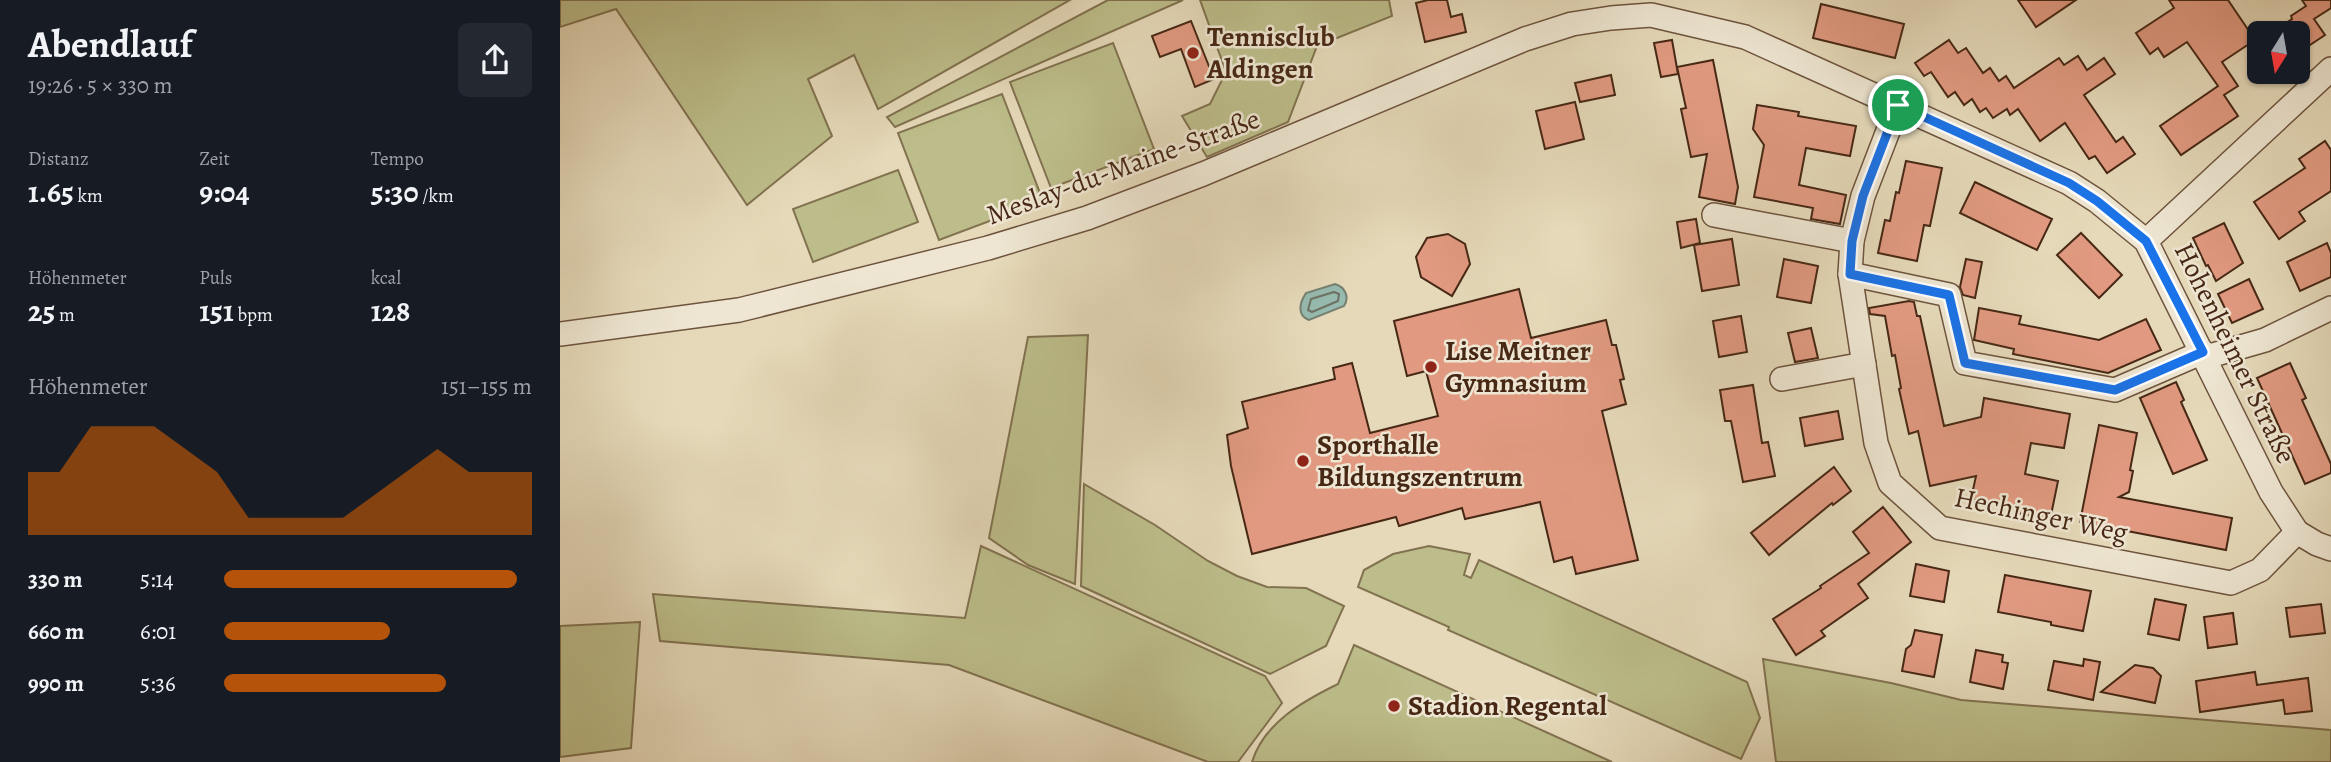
<!DOCTYPE html>
<html lang="de">
<meta charset="utf-8">
<style>
body{margin:0;font-family:Alegreya,serif;background:#242831;color:#f1f3f6;height:100vh;display:flex;flex-direction:column;font-size:26px;white-space:nowrap}
*{box-sizing:border-box;margin:0}
p{font-size:23px;color:#9ea1a6}
.icon{flex:none;width:38px;height:38px;fill:none;stroke:currentColor;stroke-width:2;stroke-linecap:round;stroke-linejoin:round}
.map{position:relative;flex:1;overflow:hidden}
.sheet{display:flex;flex-direction:column;background:#171b24;width:560px}
.sheet>*{flex:none}
.needle{width:46px;rotate:191deg}
.controls{position:absolute;left:1687px;top:21px;display:grid;gap:14px}
.controls a{display:grid;place-items:center;width:63px;height:63px;border-radius:10px;background:#171b24;box-shadow:0 2px 5px #0004;font-size:35px}
.pin{position:absolute;display:grid;place-items:center;width:60px;height:60px;color:#fff;margin:-30px;border:4px solid #fff;border-radius:50%;box-shadow:0 2px 7px #0007}
.round{display:grid;place-items:center;flex:none;width:74px;height:74px;border-radius:10px;background:#242831}
.headline{display:flex;align-items:center;justify-content:space-between;height:119px;padding:0 28px}
h1{font-size:38px;font-weight:600;line-height:52px}
.figures{display:grid;grid-template-columns:repeat(3,1fr);gap:10px;height:119px;padding:7px 28px}
.figures div{display:grid;align-content:center}
.figures b{font-size:30px;font-weight:600}
.figures small{font-size:19px;font-weight:400}
.figures p{font-size:19px}
.chart{height:196px;padding:14px 28px}
.chart p{display:flex;justify-content:space-between}
.chart svg{width:100%;height:126px;margin-top:7px;fill:#b45309;opacity:.7}
ul{padding:0 28px;list-style:none;font-size:23px}
li{display:grid;grid-template-columns:112px 84px 1fr;align-items:center;height:52px}
li i{height:18px;border-radius:9px;background:#b45309}
main{display:flex;flex:1;min-height:0}
.map>svg:first-child{display:block}
</style>
<main>
<section class="sheet">
<div class="headline"><div><h1>Abendlauf</h1><p>19:26 · 5 × 330 m</p></div><a class="round"><svg class="icon" aria-label="share" viewBox="0 0 24 24"><path d="M12 15V3M7 8l5-5 5 5M5 13v7h14v-7"/></svg></a></div>
<div class="figures">
<div><p>Distanz</p><b>1.65<small> km</small></b></div>
<div><p>Zeit</p><b>9:04</b></div>
<div><p>Tempo</p><b>5:30<small> /km</small></b></div>
</div>
<div class="figures">
<div><p>Höhenmeter</p><b>25<small> m</small></b></div>
<div><p>Puls</p><b>151<small> bpm</small></b></div>
<div><p>kcal</p><b>128</b></div>
</div>
<div class="chart"><p><span>Höhenmeter</span>151–155 m</p>
<svg viewBox="0 0 160 44" preserveAspectRatio="none"><path d="M0 44V22L10 22L20 6L30 6L40 6L50 14L60 22L70 38L80 38L90 38L100 38L110 30L120 22L130 14L140 22L150 22L160 22V44z"/></svg>
</div>
<ul>
<li><b>330 m</b>5:14<i style="width:95%"></i></li>
<li><b>660 m</b>6:01<i style="width:54%"></i></li>
<li><b>990 m</b>5:36<i style="width:72%"></i></li>
</ul>
</section>
<div class="map">
<svg width="1771" height="762" viewBox="0 0 1771 762">
<rect width="100%" height="100%" fill="#e5d9b9"/>
<filter id="stains"><feTurbulence type="fractalNoise" baseFrequency=".00286" numOctaves="4"/><feColorMatrix values="0 0 0 0 .2 0 0 0 0 .09 0 0 0 0 .02 0 0 0 .5 -.17"/></filter>
<radialGradient id="worn" r=".72"><stop offset=".6" stop-color="#630" stop-opacity="0"/><stop offset="1" stop-color="#630" stop-opacity=".3"/></radialGradient>
<g fill="#bcbd8a" stroke="#827250" stroke-width="2">
<polygon points="0,0 510,0 318,109 294,55 248,79 272,136 187,205 56,9 0,27"/>
<polygon points="548,0 623,0 335,127 327,117"/>
<polygon points="640,0 829,0 832,16 757,46 728,122 647,157 622,116 650,104 666,72"/>
<polygon points="553,43 594,149 491,188 450,82"/>
<polygon points="442,94 483,201 379,240 338,133"/>
<polygon points="338,170 358,222 253,262 233,209"/>
<polygon points="528,335 515,584 468,565 429,538 468,337"/>
<polygon points="524,484 595,525 648,561 677,576 707,587 746,588 784,606 766,646 710,674 521,586"/>
<polygon points="421,546 705,676 722,703 678,762 648,762 389,665 100,641 93,594 405,618"/>
<polygon points="869,546 910,554 904,575 911,578 919,560 1187,682 1200,718 1181,759 888,630 889,627 798,587 804,570 833,554"/>
<polygon points="80,622 71,748 0,757 0,626"/>
<path d="M794 645 1052 762H692C704 723 743 701 778 684Z"/>
<polygon points="1203,659 1331,683 1401,700 1771,730 1771,762 1216,762"/>
</g>
<path fill="#96baaf" stroke="#768071" stroke-width="2" d="M775 284C785 287 790 297 784 306L749 320C736 315 740 302 746 293Z"/>
<g fill="none" stroke-linecap="round" stroke-linejoin="round">
<polygon stroke="#6e7162" stroke-width="2" points="774,292 779,294 778,301 752,312 748,310 751,299"/>
</g>
<g fill="#e19a81" stroke="#472815" stroke-width="2">
<polygon points="868,0 887,0 891,17 902,14 906,32 865,42 856,3"/>
<polygon points="1458,0 1516,0 1476,27"/>
<polygon points="1609,0 1668,0 1695,40 1662,62 1678,86 1664,95 1678,116 1621,155 1600,126 1658,86 1627,42 1604,57 1598,48 1590,54 1576,33 1614,8"/>
<polygon points="1742,0 1771,0 1771,8 1754,19 1765,35 1738,53 1738,33 1711,33 1732,19 1731,16 1746,6"/>
<polygon points="1261,4 1344,24 1335,58 1253,38"/>
<polygon points="631,21 654,79 635,87 621,49 600,57 592,36"/>
<polygon points="1112,40 1118,74 1101,77 1094,43"/>
<polygon points="1389,40 1398,53 1406,48 1423,73 1430,68 1439,81 1446,76 1454,88 1499,58 1504,65 1518,56 1527,70 1544,58 1555,74 1524,95 1556,142 1563,137 1575,154 1547,173 1535,156 1529,159 1505,123 1480,141 1458,109 1450,115 1447,109 1433,118 1426,108 1420,112 1412,99 1404,105 1395,92 1388,97 1371,72 1364,76 1355,63"/>
<polygon points="1153,60 1178,187 1175,204 1139,197 1147,154 1131,157 1121,109 1126,108 1117,67"/>
<polygon points="1051,75 1055,95 1020,102 1015,83"/>
<polygon points="1015,102 1024,139 985,149 976,111"/>
<polygon points="1197,105 1239,112 1238,116 1296,126 1290,156 1246,148 1239,185 1286,195 1280,224 1251,219 1253,208 1194,197 1204,145 1193,129"/>
<polygon points="1765,141 1771,150 1771,191 1739,212 1745,221 1719,239 1694,202 1745,168 1739,159"/>
<polygon points="1346,161 1382,168 1370,226 1364,225 1357,261 1318,253 1325,220 1330,221 1336,192 1339,193"/>
<polygon points="1415,182 1492,219 1477,250 1400,213"/>
<polygon points="1136,219 1140,243 1121,248 1117,222"/>
<polygon points="1664,223 1683,263 1656,281 1648,265 1646,266 1633,238"/>
<polygon points="1521,233 1562,275 1539,298 1497,255"/>
<polygon points="888,234 905,244 910,264 892,296 861,277 856,257 867,238"/>
<polygon points="1172,239 1179,285 1142,291 1134,245"/>
<polygon points="1767,243 1771,253 1771,277 1740,291 1727,262"/>
<polygon points="1224,259 1258,266 1251,303 1217,297"/>
<polygon points="1406,259 1422,262 1415,298 1403,295 1400,287"/>
<polygon points="1689,279 1703,309 1672,323 1658,294"/>
<polygon points="959,289 971,338 1046,320 1052,345 1056,345 1064,379 1060,380 1066,404 1042,411 1078,560 1016,574 1012,557 994,562 980,502 905,519 902,508 839,526 836,517 692,554 671,466 667,435 688,428 682,402 775,379 773,368 792,363 810,433 878,416 866,371 847,376 834,321"/>
<polygon points="1349,301 1354,302 1357,316 1360,316 1384,426 1421,417 1424,398 1510,414 1504,448 1471,443 1465,474 1498,481 1490,520 1458,513 1459,508 1411,499 1416,476 1370,486 1358,431 1349,434 1339,389 1341,388 1335,355 1332,356 1325,316 1310,314 1309,308"/>
<polygon points="1419,308 1461,316 1459,324 1539,340 1586,319 1601,350 1548,373 1453,354 1454,349 1414,340"/>
<polygon points="1181,316 1187,352 1159,357 1153,321"/>
<polygon points="1251,328 1258,358 1235,362 1228,333"/>
<polygon points="1730,363 1746,398 1742,400 1771,464 1771,473 1745,484 1697,378"/>
<polygon points="1616,382 1624,400 1621,402 1647,460 1613,474 1580,398"/>
<polygon points="1193,385 1202,443 1208,442 1215,476 1183,482 1171,421 1165,421 1160,390"/>
<polygon points="1278,411 1283,439 1245,446 1240,418"/>
<polygon points="1539,425 1577,433 1570,470 1573,471 1569,492 1559,497 1672,518 1666,550 1520,522"/>
<polygon points="1274,467 1291,491 1273,505 1272,503 1209,555 1191,533"/>
<polygon points="1323,507 1351,542 1298,584 1308,598 1261,631 1265,636 1236,655 1213,619 1261,588 1260,586 1309,553 1293,532"/>
<polygon points="1356,564 1389,571 1384,602 1350,596"/>
<polygon points="1445,575 1531,591 1523,631 1491,625 1491,622 1438,612"/>
<polygon points="1595,599 1626,605 1619,640 1588,634"/>
<polygon points="1761,604 1765,633 1730,637 1726,608"/>
<polygon points="1673,613 1677,644 1648,648 1644,617"/>
<polygon points="1355,630 1382,635 1374,677 1342,671 1346,649 1351,645"/>
<polygon points="1416,650 1443,655 1442,662 1448,663 1443,689 1410,682"/>
<polygon points="1524,659 1540,662 1533,700 1488,690 1494,661 1523,666"/>
<polygon points="1575,665 1593,668 1601,676 1595,703 1541,692"/>
<polygon points="1695,672 1697,685 1748,678 1752,711 1725,714 1723,700 1640,712 1636,681"/>
</g>
<g fill="none" stroke-linecap="round" stroke-linejoin="round">
<defs>
<g id="street">
<polyline points="1338,105 1303,196 1292,241 1290,274 1316,443 1330,483 1380,528 1671,583 1700,570 1737,532"/>
<polyline points="1154,215 1292,241"/>
<polyline points="1586,241 1771,69"/>
<polyline points="1290,274 1389,295 1405,363 1555,390 1643,352"/>
<polyline points="0,334 179,310 428,248 527,218 643,174 965,39 1012,24 1051,18 1091,15 1185,37 1509,183 1537,201 1586,241 1711,492 1737,532 1757,544 1771,549"/>
<polyline points="1646,357 1705,340 1771,308"/>
<polyline points="1222,379 1304,364"/>
</g>
</defs>
<use href="#street" stroke="#6e543e" stroke-width="26"/>
<use href="#street" stroke="#eee6d2" stroke-width="23"/>
</g>
<g fill="none" stroke-linecap="round" stroke-linejoin="round">
<defs>
<polygon id="route" points="1338,105 1509,183 1537,201 1586,241 1643,352 1555,390 1405,363 1389,295 1290,274 1292,241 1303,196"/>
</defs>
<use href="#route" stroke="#fff" stroke-width="14"/>
<use href="#route" stroke="#1a73e8" stroke-width="9"/>
</g>
<g fill="#8f2418" stroke="#eee6d2" stroke-width="2.5">
<circle cx="633" cy="53" r="7"/>
<circle cx="871" cy="367" r="7"/>
<circle cx="743" cy="461" r="7"/>
<circle cx="834" cy="706" r="7"/>
</g>
<g text-anchor="middle" dominant-baseline="central" stroke-width="5" stroke-linejoin="round" paint-order="stroke">
<g font-size="28" font-weight="bold" fill="#472815" stroke="#eee6d2" text-anchor="start">
<text x="647" y="37">Tennisclub<tspan x="647" dy="32">Aldingen</tspan></text>
<text x="885" y="351">Lise Meitner<tspan x="885" dy="32">Gymnasium</tspan></text>
<text x="757" y="445">Sporthalle<tspan x="757" dy="32">Bildungszentrum</tspan></text>
<text x="848" y="706">Stadion Regental</text>
</g>
<g font-size="28" fill="#472815" stroke="#eee6d2">
<text transform="translate(563 167) rotate(-20)">Meslay-du-Maine-Straße</text>
<text transform="translate(1675 353) rotate(64)">Hohenheimer Straße</text>
<text transform="translate(1481 515) rotate(12)">Hechinger Weg</text>
</g>
</g>
<rect width="100%" height="100%" filter="url(#stains)"/>
<rect width="100%" height="100%" fill="url(#worn)"/>
</svg>
<div class="controls">
<a><svg class="needle" viewBox="-14 -14 28 28"><path d="M0-13l5 13h-10z" fill="#e53935"/><path d="M0 13l5-13h-10z" fill="#9ea1a6"/></svg></a>
</div>
<div class="pin" style="left:1338px;top:105px;background:#1e9e55"><svg class="icon" aria-label="arrive" viewBox="0 0 24 24"><path d="M6 21V4h12l-3 4 3 4H6"/></svg></div>
</div>
</main>
